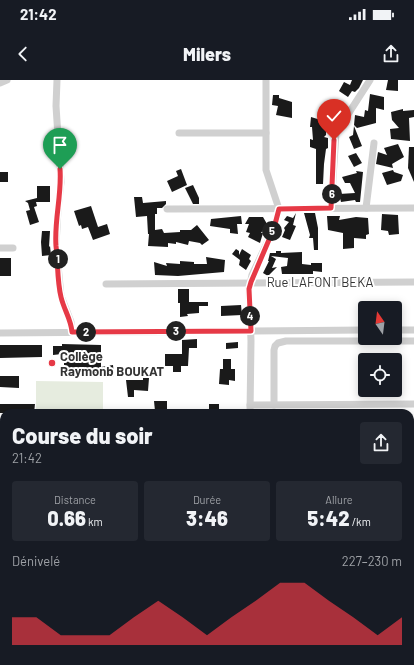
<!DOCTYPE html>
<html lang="fr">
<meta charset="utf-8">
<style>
body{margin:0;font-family:Barlow,sans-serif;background:#242831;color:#f1f3f6;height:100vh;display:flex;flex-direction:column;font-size:15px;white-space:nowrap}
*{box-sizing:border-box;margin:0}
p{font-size:13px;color:#9ea1a6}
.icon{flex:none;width:22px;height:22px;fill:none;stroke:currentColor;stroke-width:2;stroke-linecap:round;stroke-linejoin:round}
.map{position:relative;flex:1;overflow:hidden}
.drawer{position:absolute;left:0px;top:329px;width:414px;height:256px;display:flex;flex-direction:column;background:#171b24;border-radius:12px 12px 0 0;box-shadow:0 2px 10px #0003}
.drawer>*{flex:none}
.needle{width:26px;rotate:346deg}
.buttons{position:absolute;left:358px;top:221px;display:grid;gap:8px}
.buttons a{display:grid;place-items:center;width:44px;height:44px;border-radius:4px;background:#171b24;box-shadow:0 2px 10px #0003;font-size:20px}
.pin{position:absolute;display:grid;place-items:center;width:34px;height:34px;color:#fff;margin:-41px -17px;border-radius:50% 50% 50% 0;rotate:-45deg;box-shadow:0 0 4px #0007}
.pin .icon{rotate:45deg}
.km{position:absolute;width:20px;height:20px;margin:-10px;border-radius:50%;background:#222;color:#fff;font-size:11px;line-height:20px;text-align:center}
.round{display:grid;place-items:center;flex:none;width:42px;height:42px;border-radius:4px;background:#242831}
.headline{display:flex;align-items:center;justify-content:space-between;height:68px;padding:0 12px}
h1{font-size:22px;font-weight:800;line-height:30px}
.stats{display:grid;grid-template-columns:repeat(3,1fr);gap:6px;height:68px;padding:4px 12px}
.stats div{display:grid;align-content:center;border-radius:4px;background:#242831;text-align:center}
.stats b{font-size:20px;font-weight:800}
.stats small{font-size:11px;font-weight:400}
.stats p{font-size:11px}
.chart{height:112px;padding:8px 12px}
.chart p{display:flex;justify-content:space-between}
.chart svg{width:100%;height:72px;margin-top:4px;fill:#e63946;opacity:.7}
.status{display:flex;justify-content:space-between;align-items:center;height:28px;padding:0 20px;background:#171b24;direction:ltr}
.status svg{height:11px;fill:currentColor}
header{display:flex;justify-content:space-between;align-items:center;height:52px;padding:0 12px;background:#171b24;font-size:18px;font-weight:800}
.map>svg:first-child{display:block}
</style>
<div class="status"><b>21:42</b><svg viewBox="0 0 49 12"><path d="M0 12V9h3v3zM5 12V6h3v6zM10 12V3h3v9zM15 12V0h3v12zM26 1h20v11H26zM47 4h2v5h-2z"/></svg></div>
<header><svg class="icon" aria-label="back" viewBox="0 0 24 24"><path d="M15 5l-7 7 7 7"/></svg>Milers<svg class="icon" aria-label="share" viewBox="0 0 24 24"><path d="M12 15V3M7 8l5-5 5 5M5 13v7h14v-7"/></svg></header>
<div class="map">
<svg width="414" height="585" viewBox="0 0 414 585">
<rect width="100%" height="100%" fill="#fff"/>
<polygon fill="#e6ecdf" points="36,301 103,302 103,333 36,333"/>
<g fill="#1a1a1a">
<polygon points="352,0 363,0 359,8 355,12 352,11 348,17 339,11 344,2 350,5"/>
<polygon points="388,0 398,0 398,11 386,10"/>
<polygon points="370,14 384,17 384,30 376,28 376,43 357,48 354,45 355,35 364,37 365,30 368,31"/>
<polygon points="273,15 279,15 279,18 292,22 292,38 276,35 278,26 272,25"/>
<polygon points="403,29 403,31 414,30 414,37 409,38 410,61 391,59 390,49 399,48 392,40 391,32"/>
<polygon points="331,30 338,36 330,48 326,44 326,55 324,57 328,58 328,68 326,69 324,84 323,104 316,104 316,69 310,67 310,59 313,60 312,47 310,47 311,37 324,41"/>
<polygon points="354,46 362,66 354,69 349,57 353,55"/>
<polygon points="398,64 404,77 392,84 393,88 376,84 378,72 387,75 384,68"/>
<polygon points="409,67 414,67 414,102 408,88"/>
<polygon points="356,73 362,83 354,87 348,76"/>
<polygon points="181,89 187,105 172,112 167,101 178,96 176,91"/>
<polygon points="393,90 394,92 403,95 401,101 387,105 382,93"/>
<polygon points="356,91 363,92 360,122 356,122 355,120 341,122 339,114 355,113 350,103 345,103 342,97 357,93"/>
<rect x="0" y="92" width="8" height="10"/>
<polygon points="193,105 199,118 199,124 193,124 185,108"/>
<polygon points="37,106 50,106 50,122 36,122 37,126 34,127 39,142 30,145 26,131 30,130 28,123 25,121 37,118"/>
<polygon points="134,117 142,117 143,123 166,121 166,124 162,128 157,128 157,134 155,134 155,150 162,149 164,153 180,152 180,150 191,150 197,145 209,160 202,165 200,163 189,161 188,165 176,162 176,164 168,163 168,167 148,166 149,154 148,154 147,136 136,137"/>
<polygon points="91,126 98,147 107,144 110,154 93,160 88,147 82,149 81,145 79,146 74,131"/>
<polygon points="296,133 293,145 296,146 290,160 282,157 285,150 284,148 289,142 284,140 287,136 293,138"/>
<polygon points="304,133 315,133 318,148 318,170 314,170 313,158 309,158 310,155"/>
<polygon points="382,134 398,135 399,154 389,155 388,151 381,150"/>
<polygon points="241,136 242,144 237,144 238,154 230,153 230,149 210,146 211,139"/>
<polygon points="327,136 340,136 339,140 356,137 368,138 369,154 366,155 366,159 354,158 354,168 343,169 343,153 328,150"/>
<polygon points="249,137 263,137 267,144 261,153 263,153 260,163 248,157 250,153 246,152 249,144 245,144"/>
<polygon points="42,151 50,151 49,167 50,166 51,175 42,176 41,162"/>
<polygon points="236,169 239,171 239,175 242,169 251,175 249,179 251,181 246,190 239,185 240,180 232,174"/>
<polygon points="276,171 281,171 281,173 302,172 302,184 311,185 311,183 322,183 322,192 313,191 313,194 282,194 281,187 287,186 288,178 271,176 276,179 272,188 277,187 268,196 263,193 269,181 268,181 270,173 276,173"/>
<polygon points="206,177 225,180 224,192 178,196 155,195 154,182 167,186 166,183 180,184 180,181 194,182 194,184 207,184"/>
<rect x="0" y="178" width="11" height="18"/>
<polygon points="178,209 189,209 189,222 208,222 208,226 199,226 199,233 187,234 188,236 180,237 180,223 178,223"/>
<polygon points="241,225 242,235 221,236 221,226"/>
<polygon points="197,259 197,268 189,268 188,286 181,286 181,292 173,292 173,286 165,286 165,274 182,274 182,260"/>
<polygon points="238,262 238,268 226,269 226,263"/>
<polygon points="62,264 101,265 101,287 113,285 114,296 106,298 106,294 64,294 64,277 62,277 62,274 53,275 53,266 62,266"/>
<polygon points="0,265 42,265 42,277 0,278"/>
<polygon points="223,279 231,279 231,289 235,289 235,301 229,300 229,305 219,304 220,289 223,289"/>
<polygon points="0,296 19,296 19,308 0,307"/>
<polygon points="143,298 149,298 148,311 134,310 134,317 128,317 126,300 143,300"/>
<polygon points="154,321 167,321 167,330 155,331"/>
<polygon points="0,324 35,324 34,333 0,333"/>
<rect x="209" y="324" width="10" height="9"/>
</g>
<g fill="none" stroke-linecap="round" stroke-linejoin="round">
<polyline stroke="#cdcdcd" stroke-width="1" stroke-dasharray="2 2" stroke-linecap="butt" points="0,356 4,364"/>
<g stroke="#d0d0d0" stroke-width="7">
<polyline points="57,0 56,26 61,102 58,129 56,165 61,216 71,242 72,252"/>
<polyline points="0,3 7,0"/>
<polyline points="179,53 266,53"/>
<polyline points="331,128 336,53 370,0"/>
<polyline points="366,128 374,63"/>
<polyline points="167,129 414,128"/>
<polyline points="0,168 13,168"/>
<polyline points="106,204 414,202"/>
<polyline points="395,250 414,250"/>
<polyline points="0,253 365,250"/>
<polyline points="250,325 414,324"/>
<polyline points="274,325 274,270 275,266 278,263 286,261 414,261"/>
<polyline points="250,333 251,261 249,209 252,195 274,148 279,129 266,90 266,0"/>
<polyline points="410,390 414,390"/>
<polyline points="0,408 4,407"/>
<polyline points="0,506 4,505"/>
<polyline points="340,581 340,585"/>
</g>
</g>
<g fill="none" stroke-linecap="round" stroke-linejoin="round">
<defs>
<path id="route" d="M60 89C62 115 54 140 56 166 58 182 57 201 61 217 64 230 71 239 72 252L251 251 249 209 251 202 274 148 279 129 331 128 334 60"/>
</defs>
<use href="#route" stroke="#fff" stroke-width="8"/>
<use href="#route" stroke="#e63946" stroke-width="5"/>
</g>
<circle fill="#e63946" stroke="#fff" stroke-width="1.5" cx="52" cy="283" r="4"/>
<g text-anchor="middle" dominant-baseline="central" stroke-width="4" stroke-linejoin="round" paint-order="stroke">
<g font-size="13" fill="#333" stroke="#fff">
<text x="320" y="202">Rue LAFONT BEKA</text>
</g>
<g font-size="13" font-weight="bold" fill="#333" stroke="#fff" text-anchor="start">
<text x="60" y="276">Collège<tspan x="60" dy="15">Raymonb BOUKAT</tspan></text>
</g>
</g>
</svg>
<div class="buttons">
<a><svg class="needle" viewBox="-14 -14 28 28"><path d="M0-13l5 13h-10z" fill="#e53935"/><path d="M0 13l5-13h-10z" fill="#9ea1a6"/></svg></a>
<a><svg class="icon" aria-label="locate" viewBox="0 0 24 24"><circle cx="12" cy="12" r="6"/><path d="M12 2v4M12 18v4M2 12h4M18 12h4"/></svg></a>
</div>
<div class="pin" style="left:60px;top:89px;background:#1e9e55"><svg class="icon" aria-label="arrive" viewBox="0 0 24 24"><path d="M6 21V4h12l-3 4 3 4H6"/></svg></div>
<div class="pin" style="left:334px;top:60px;background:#d93025"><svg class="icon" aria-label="check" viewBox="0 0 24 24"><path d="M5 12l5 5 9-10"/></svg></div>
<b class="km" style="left:58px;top:179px">1</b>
<b class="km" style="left:86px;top:252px">2</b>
<b class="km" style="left:176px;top:251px">3</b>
<b class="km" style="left:250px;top:236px">4</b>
<b class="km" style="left:272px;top:151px">5</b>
<b class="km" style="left:332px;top:114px">6</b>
<section class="drawer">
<div class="headline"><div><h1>Course du soir</h1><p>21:42</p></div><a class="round"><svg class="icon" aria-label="share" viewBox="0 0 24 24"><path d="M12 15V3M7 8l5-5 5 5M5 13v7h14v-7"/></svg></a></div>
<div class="stats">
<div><p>Distance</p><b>0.66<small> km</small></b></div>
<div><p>Durée</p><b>3:46</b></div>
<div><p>Allure</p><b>5:42<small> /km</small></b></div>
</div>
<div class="chart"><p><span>Dénivelé</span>227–230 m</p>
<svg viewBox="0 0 160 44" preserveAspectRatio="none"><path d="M0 44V27L10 27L20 38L30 38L40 38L50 27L60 17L70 27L80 38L90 27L100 17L110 6L120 6L130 17L140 27L150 38L160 27V44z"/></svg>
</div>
</section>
</div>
